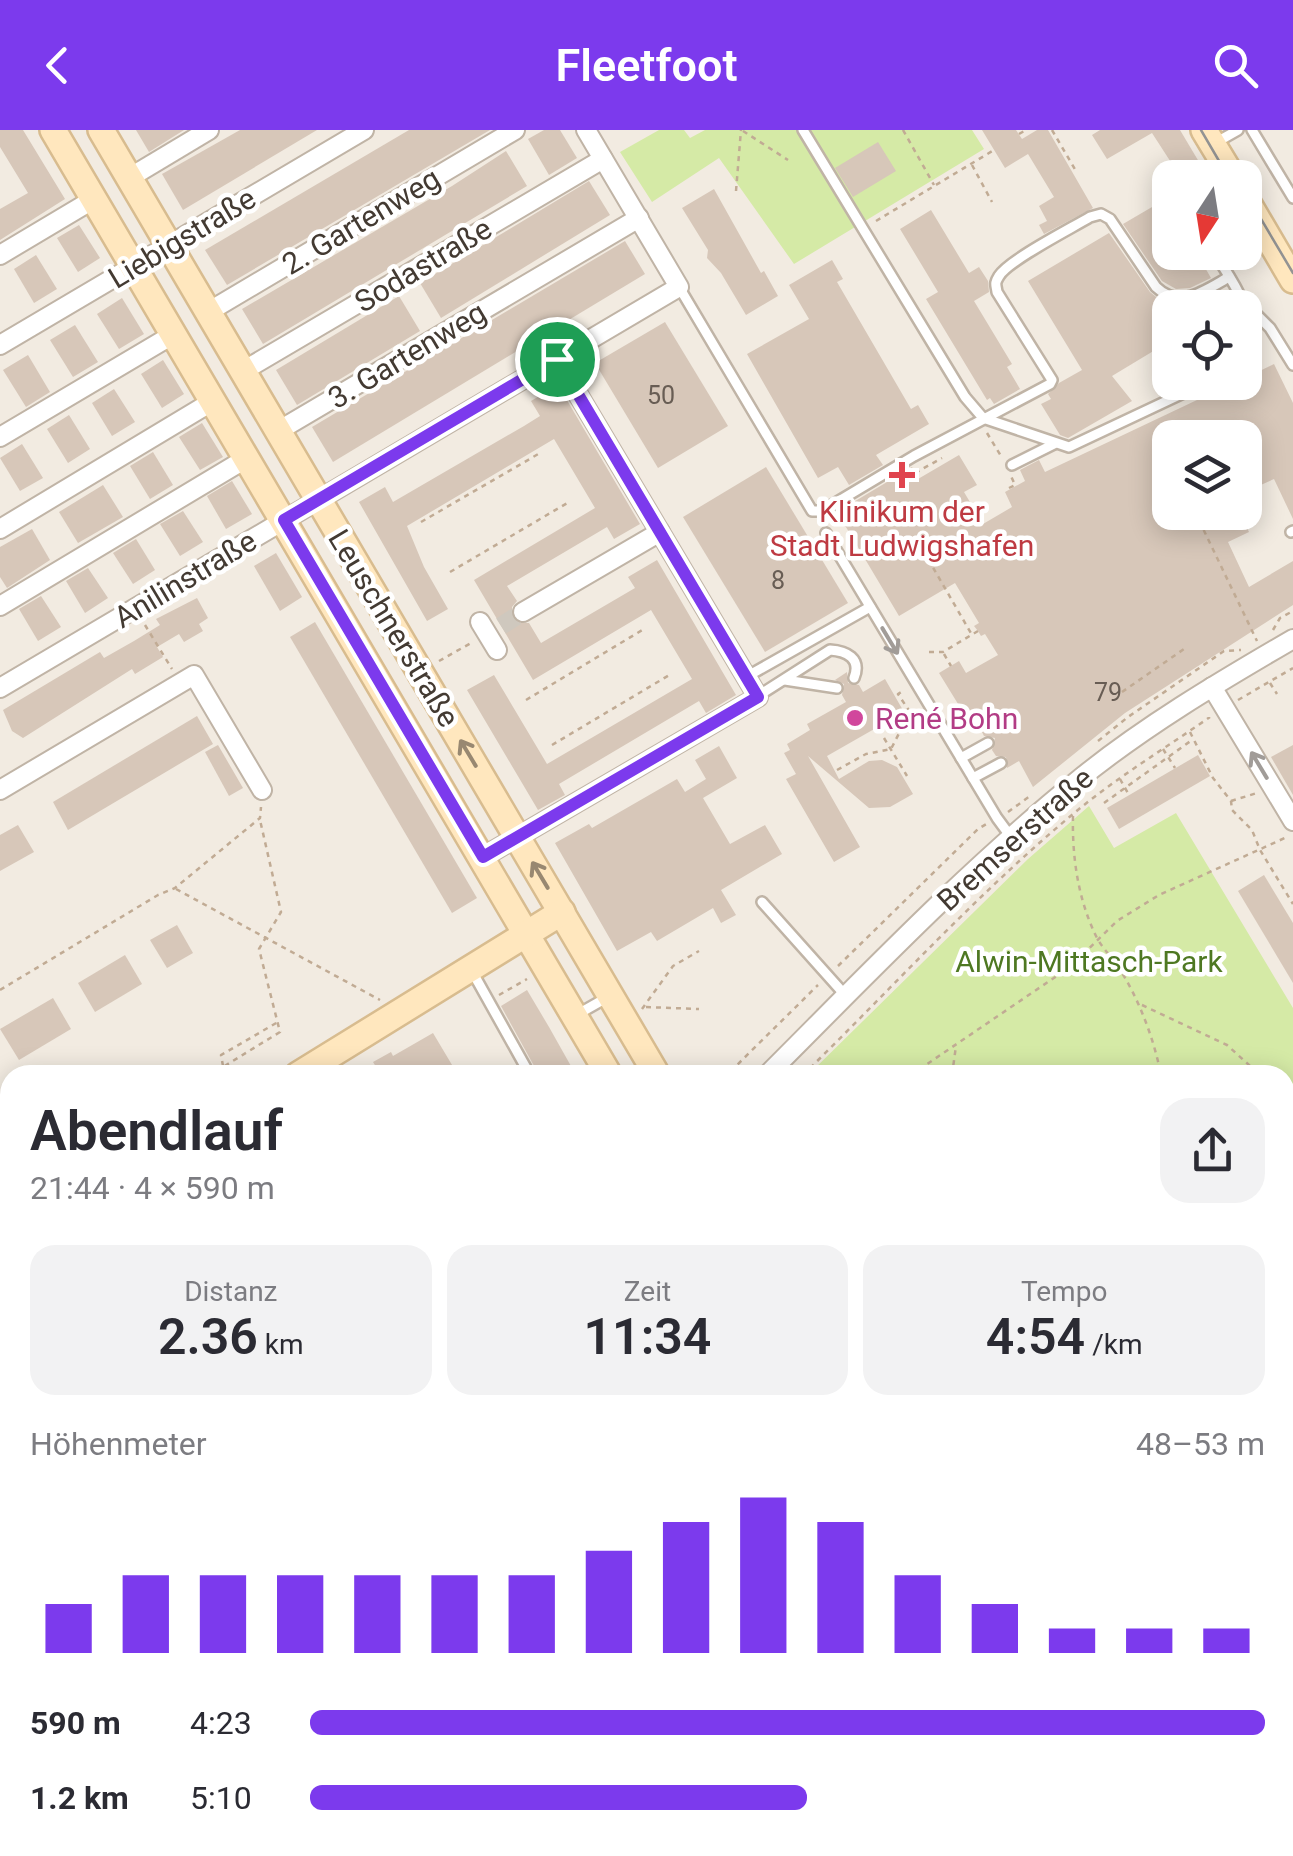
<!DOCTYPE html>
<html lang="de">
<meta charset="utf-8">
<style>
body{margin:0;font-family:Roboto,sans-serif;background:#f2f2f3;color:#2b2b33;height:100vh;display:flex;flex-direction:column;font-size:38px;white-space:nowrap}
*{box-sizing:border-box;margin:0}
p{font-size:32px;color:#7c7c81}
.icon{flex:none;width:55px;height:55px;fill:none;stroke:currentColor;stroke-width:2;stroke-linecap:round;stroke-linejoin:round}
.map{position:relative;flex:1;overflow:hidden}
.sheet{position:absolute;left:0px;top:935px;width:1295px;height:792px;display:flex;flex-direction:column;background:#fff;border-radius:30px 30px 0 0;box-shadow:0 5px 25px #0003}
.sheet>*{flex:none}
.needle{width:65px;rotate:192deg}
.controls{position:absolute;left:1152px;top:30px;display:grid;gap:20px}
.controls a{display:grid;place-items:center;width:110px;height:110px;border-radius:20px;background:#fff;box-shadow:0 5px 25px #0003;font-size:50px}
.pin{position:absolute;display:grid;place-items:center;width:85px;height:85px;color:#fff;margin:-42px;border:5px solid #fff;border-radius:50%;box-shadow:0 2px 10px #0007}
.round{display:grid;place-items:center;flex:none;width:105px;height:105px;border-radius:30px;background:#f2f2f3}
.overview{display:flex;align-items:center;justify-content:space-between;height:170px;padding:0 30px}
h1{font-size:55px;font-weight:600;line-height:75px}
.metrics{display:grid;grid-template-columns:repeat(3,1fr);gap:15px;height:170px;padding:10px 30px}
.metrics div{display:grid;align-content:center;border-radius:25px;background:#f2f2f3;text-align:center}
.metrics b{font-size:50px;font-weight:600}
.metrics small{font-size:28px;font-weight:400}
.metrics p{font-size:28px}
.chart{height:280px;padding:20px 30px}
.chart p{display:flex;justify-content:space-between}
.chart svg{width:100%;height:180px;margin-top:10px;stroke:#7c3aed;stroke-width:6}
ul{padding:0 30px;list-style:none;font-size:32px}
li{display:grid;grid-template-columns:160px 120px 1fr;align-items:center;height:75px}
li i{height:25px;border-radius:12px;background:#7c3aed}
header{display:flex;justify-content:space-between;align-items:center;height:130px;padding:0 30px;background:#7c3aed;color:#fff;font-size:45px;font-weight:600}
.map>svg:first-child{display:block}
</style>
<header><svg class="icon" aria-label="back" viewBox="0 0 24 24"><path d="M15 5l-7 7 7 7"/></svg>Fleetfoot<svg class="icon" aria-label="search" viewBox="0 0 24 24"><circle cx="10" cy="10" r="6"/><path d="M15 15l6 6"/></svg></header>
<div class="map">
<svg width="1293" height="1726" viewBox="0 0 1293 1726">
<rect width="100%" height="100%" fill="#f2ebe1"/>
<g fill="#d5eaa6">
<polygon points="659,0 684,0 690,8 705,0 972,0 984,19 794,134 719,28 652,72 620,22"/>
<polygon points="1089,676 1114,718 1176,683 1293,878 1293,1131 1285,1135 1285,945 808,945 1028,729"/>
</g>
<g fill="#d7c7b9">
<polygon points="0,0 23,0 65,69 0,110 0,79 28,63 0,17"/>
<polygon points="136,0 184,0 149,22"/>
<polygon points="240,0 317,0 183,80 162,44"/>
<polygon points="409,0 490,0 227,155 205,120"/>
<polygon points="544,0 560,0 577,28 549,45 528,9"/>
<polygon points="982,0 1016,0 1022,9 1037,0 1048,0 1093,78 1044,104 1039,95 1047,91 1039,76 1054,67 1028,24 1005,38"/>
<polygon points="1100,0 1180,0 1205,42 1195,48 1186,48 1178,35 1174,37 1152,3 1107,29 1092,5"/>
<polygon points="878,12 896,41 853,67 835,38"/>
<polygon points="506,21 527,56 263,214 242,179 452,56"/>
<polygon points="589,51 610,85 441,188 420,153"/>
<polygon points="714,59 761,143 764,141 778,166 746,185 721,143 707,128 708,120 682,78"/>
<polygon points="1164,70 1170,79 1170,122 1196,122 1211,148 1190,158 1176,159 1162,151 1123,94"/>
<polygon points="931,80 969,143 979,137 988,151 989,162 974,171 1012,234 1007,237 1020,259 994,274 990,268 987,270 926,169 938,162 900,99"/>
<polygon points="79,95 100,128 78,142 57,108"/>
<polygon points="1109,103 1150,162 1161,171 1184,176 1220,162 1229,178 1170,178 1170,211 1112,246 1132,271 1068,308 1060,305 1041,274 1051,269 1048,264 1059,253 1082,240 1028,151"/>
<polygon points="625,111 645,144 333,332 312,297"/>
<polygon points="36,125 57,159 34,173 14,139"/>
<polygon points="832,130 843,149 837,152 911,279 918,275 929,294 876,325 883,335 849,355 838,337 818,348 747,224 809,189 789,155"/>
<polygon points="399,166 420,201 297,275 276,240"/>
<polygon points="122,168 144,204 119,219 97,184"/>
<polygon points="665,192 728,296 658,338 595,233"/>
<polygon points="75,195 98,232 73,247 50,210"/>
<polygon points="28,225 50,262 26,277 3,240"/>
<polygon points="163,230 184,264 162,278 141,244"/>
<polygon points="1274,234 1293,273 1293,389 1274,349 1245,362 1245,301 1231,308 1170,308 1170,382 1240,382 1249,402 1228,412 1249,457 1293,431 1293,475 1125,583 1033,657 1019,631 1007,638 1006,627 996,626 992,620 995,608 984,606 977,592 971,595 939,543 959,531 966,543 998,525 985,504 981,506 978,501 974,496 979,493 955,453 899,486 837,382 912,337 918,349 959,325 977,355 964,362 983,394 1012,377 1005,362 1025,351 1020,340 1039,330 1045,342 1235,252 1245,252 1245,248"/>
<polygon points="558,255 640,394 614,409 607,397 507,456 517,471 512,477 512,487 518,493 529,493 541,513 635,458 628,447 657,430 736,565 706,583 699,571 559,654 565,665 538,680 467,560 494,545 547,634 692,549 651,480 533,550 474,450 595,378 554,309 407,396 424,437 448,479 427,491 359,372 385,357 393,372 524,296 540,286 531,271"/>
<polygon points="114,259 135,292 112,306 92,273"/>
<polygon points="69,285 90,319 68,333 47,299"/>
<polygon points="202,293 223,327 200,340 179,307"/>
<polygon points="22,314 43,348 20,361 0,328"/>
<polygon points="153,322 173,355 150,369 130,336"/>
<polygon points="766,337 848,473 765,522 683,387"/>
<polygon points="232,351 252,384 226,399 207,366"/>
<polygon points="103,355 123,387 78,413 59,382"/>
<polygon points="183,381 203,412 180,426 160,394"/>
<polygon points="32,399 50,430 7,458 0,447 0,417"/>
<polygon points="136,409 155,440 133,454 113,423"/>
<polygon points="276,423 302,467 280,481 254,436"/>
<polygon points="88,438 108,468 85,483 66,451"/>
<polygon points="41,466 61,497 38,511 19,479"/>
<polygon points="197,468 208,488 199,494 203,501 184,512 179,504 157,517 163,527 135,544 132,539 23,608 12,601 3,580 100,522 104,528 134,511 160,495 156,489"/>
<polygon points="315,492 477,768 452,783 290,507"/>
<polygon points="847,542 848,553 859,555 863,562 885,549 904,582 827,626 839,649 869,631 882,630 897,637 913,664 890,677 869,678 808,626 860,717 834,732 786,649 796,644 784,623 790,620 787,614 810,600 807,594 846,572 842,565 844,554 835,550"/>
<polygon points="197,586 213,614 68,700 53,672"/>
<polygon points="218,615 243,658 229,666 205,622"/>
<polygon points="1293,615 1293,665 1271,627"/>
<polygon points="719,616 737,648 703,668 730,714 765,695 782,724 721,760 736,785 721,793 713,778 657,811 651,802 617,821 555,713 589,694 592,698 677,649 685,662 706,649 695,630"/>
<polygon points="1198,625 1210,646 1119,699 1107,678"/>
<polygon points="18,695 34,722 0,741 0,705"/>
<polygon points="1264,745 1293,793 1293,853 1238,761"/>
<polygon points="177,795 193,823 167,838 150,810"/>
<polygon points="125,825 142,854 95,882 78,853"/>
<polygon points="527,860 549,897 576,945 539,945 501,876"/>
<polygon points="53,868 71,899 19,930 0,899"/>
<polygon points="433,903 458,945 381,945 373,932 391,922 393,926"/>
</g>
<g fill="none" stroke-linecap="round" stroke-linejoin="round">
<polyline stroke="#cfc8be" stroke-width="18" stroke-dasharray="18 9" stroke-linecap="butt" points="501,496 523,482"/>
<defs>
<g id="lane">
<polyline points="803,0 965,267 983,288 1069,317 1207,252"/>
<polyline points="1252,0 1293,68"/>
<polyline points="1215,13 1238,0"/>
<path d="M1214 122C1230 149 1253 175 1245 208"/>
<path d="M679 157 812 381H822L914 326 1050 254 1052 250 997 162C996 154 994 154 999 146 1009 130 1070 99 1090 87L1101 84 1110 89 1156 157C1180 180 1204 161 1229 147"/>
<polyline points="1245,173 1270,198 1293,235"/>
<polyline points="1012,335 1054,314"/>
<polyline points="1291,402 1293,401"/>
<polyline points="826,403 997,688 1011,707"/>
<polyline points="746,547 870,477"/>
<polyline points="785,550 837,558"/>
<path d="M758 566 830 520C846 521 862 528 854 548"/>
<polyline points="961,628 988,613"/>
<polyline points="973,648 1001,633"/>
<polyline points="762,772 846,866"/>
<polyline points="473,843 530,945"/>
<polyline points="578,884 608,867"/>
<polyline points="0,1265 10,1279"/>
<polyline points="1285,1409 1293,1404"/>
<polyline points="0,1608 10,1607"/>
</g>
<g id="street">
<polyline points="129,48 209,0"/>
<polyline points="0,125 94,69"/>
<polyline points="208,182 515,0"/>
<polyline points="0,215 364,0"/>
<polyline points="243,241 603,29"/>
<polyline points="278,301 639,88"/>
<polyline points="0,307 174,204"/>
<polyline points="0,399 213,271"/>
<polyline points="0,476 247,328"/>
<polyline points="523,482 660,402"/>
<polyline points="480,492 497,520"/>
<polyline points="1212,557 1293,691"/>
<polyline points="0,558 679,157 586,0"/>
<polyline points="0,660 194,545 262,660"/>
<polyline points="483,727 758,567 557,229"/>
<path d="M767 945C867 845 966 741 1077 651 1143 597 1219 552 1293 509"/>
<polyline points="1285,1156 1293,1151"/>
<polyline points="1285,1313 1293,1308"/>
<polyline points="1285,1474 1293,1487"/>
<polyline points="0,1558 10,1551"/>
<polyline points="472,1718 478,1726"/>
<polyline points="700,1718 705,1726"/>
<polyline points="496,1726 510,1718"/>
<polyline points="794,1726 809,1718"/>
</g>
<g id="secondary">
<polyline points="53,0 609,945"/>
<polyline points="101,0 657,945"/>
<polyline points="1204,0 1233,48"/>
<polyline points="1245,68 1293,150"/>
<polyline points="298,945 562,782"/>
<polyline points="0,1149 10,1142"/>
<polyline points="1061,1718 1066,1726"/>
<polyline points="1103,1718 1108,1726"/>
</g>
<g id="primary">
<polyline points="0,1652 10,1657"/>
<polyline points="0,1693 10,1698"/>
<polyline points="52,1718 70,1726"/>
<polyline points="138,1718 156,1726"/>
</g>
</defs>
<use href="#lane" stroke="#c0b4a6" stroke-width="14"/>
<use href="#street" stroke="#c0b4a6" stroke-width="22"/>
<use href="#secondary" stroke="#d8bc8f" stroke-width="30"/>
<use href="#primary" stroke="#ebaa56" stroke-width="32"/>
<g stroke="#c1ab94" stroke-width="2.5" stroke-dasharray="5 5" stroke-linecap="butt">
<polyline points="903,0 934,55"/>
<polyline points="1052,0 1076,41"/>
<polyline points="743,1 788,30"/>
<polyline points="1019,4 1026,0"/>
<polyline points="972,35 992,72"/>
<polyline points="736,61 741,0"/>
<polyline points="876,91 994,20"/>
<polyline points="987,303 1001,326"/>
<polyline points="1166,322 1170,331"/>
<polyline points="915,343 942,328"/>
<polyline points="1009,358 1015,355 1011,346"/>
<polyline points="1195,382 1257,511"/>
<polyline points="421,392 540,323"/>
<polyline points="935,430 931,434 972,505"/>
<polyline points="450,442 569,372"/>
<polyline points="145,495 172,539"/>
<polyline points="1273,500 1280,488 1293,481"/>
<polyline points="929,522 943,522 978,501"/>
<polyline points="944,524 951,536"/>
<polyline points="439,531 471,513"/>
<polyline points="1270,553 1277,564"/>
<polyline points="1122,562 1184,519"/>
<polyline points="526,570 644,499"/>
<polyline points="1238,570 1293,538"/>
<polyline points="1190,602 1213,648 1231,671 1232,680 1252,700 1260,720 1293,774"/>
<polyline points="884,608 907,646"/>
<polyline points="1098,611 1128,587 1224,521 1241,520"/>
<polyline points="552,615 671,544"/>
<polyline points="1163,619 1175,638"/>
<polyline points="837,640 866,624 891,619 910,582 898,564 903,561"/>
<polyline points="1120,649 1129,665"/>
<polyline points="1231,671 1257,663"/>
<polyline points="1104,673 1192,610"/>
<polyline points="1008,682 1030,666"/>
<path d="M1073 686C1072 727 1078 769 1096 806 1102 818 1112 827 1119 838 1139 869 1154 909 1161 945"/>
<polyline points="176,759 380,870"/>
<polyline points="838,836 978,699 988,693"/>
<polyline points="0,860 158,765 175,758 260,688 261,677"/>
<polyline points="499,865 527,849"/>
<polyline points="1142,875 1227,915 1260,945"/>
<polyline points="646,877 699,879"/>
<polyline points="642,879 673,836 699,821"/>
<polyline points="223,936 221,925 278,892"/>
<polyline points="224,945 223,937 280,902 259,819 281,782 260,690"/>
<polyline points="721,945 735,937 818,855"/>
<path d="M803 945C892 858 977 764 1073 684 1116 648 1164 619 1210 587"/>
<polyline points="911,945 1070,837 1117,791 1159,765 1287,707"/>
<polyline points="952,945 956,916"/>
<polyline points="1285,977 1293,987"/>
<polyline points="1285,1015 1293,1011"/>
<polyline points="995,1718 1000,1726"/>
<polyline points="176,1720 188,1726"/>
<polyline points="10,1721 22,1726"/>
</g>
<use href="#lane" stroke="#fff" stroke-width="9"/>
<use href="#street" stroke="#fff" stroke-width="18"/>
<use href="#secondary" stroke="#ffe7be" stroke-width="25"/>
<use href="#primary" stroke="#ffcf8d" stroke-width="28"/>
<g stroke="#939393" stroke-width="2.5">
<polyline points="1201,0 1229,48"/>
<polyline points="1245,62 1293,143"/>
<polyline points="0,1667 10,1671"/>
<polyline points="92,1718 111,1726"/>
</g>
</g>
<defs><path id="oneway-shaft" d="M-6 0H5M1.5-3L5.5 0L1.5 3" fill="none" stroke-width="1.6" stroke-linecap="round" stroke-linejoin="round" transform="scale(2.5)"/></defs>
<g stroke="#a19c98">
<use href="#oneway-shaft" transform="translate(890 511) rotate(59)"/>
<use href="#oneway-shaft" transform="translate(1259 635) rotate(-121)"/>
</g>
<g stroke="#988871">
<use href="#oneway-shaft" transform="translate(468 623) rotate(-121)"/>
<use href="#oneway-shaft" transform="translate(540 745) rotate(-121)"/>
</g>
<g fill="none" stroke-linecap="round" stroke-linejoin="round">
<defs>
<polygon id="route" points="557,229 758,567 483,727 284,390"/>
</defs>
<use href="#route" stroke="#fff" stroke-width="20"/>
<use href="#route" stroke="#7c3aed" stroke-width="12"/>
</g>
<path fill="#e0444e" stroke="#fff" stroke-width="4" d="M897 330h10v10h10v10h-10v10h-10v-10h-10v-10h10z"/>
<circle fill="#d1479c" stroke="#fff" stroke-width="4" cx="855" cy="588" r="10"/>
<g text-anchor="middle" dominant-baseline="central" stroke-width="9" stroke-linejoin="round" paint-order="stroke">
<g font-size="25" fill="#685d54">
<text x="661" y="265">50</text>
<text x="778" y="450">8</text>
<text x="1108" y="562">79</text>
</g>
<g font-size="30" fill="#433a32" stroke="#fff">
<text transform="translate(361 91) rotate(-31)">2. Gartenweg</text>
<text transform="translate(182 108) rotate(-31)">Liebigstraße</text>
<text transform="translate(423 135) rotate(-31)">Sodastraße</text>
<text transform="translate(407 225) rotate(-31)">3. Gartenweg</text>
<text transform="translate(185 449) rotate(-31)">Anilinstraße</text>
<text transform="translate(394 498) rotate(59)">Leuschnerstraße</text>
<text transform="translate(1015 709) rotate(-42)">Bremserstraße</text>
</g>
<g font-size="30" fill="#be3a42" stroke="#fff">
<text x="902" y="381">Klinikum der<tspan x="902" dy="34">Stadt Ludwigshafen</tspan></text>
</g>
<g font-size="30" fill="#b23c85" stroke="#fff" text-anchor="start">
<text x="875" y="588">René Bohn</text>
</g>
<g font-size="30" fill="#4e7822" stroke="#fff">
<text x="1089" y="831">Alwin-Mittasch-Park</text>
</g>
</g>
</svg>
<div class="controls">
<a><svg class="needle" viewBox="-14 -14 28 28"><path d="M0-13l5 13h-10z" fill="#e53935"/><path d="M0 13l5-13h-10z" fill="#7c7c81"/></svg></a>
<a><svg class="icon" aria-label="locate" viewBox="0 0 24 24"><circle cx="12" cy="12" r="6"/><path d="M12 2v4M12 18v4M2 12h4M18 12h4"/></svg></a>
<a><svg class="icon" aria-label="layers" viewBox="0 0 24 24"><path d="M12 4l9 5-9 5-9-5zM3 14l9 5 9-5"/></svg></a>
</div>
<div class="pin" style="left:557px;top:229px;background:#1e9e55"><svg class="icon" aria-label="arrive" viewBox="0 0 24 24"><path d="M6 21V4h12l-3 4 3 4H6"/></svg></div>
<section class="sheet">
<div class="overview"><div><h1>Abendlauf</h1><p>21:44 · 4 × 590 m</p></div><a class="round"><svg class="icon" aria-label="share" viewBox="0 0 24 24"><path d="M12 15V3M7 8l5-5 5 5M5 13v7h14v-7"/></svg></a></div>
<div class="metrics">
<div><p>Distanz</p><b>2.36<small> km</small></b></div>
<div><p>Zeit</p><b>11:34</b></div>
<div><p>Tempo</p><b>4:54<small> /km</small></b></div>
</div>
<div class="chart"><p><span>Höhenmeter</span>48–53 m</p>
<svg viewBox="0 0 160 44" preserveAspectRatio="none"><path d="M5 44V32M15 44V25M25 44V25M35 44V25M45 44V25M55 44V25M65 44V25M75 44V19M85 44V12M95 44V6M105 44V12M115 44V25M125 44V32M135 44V38M145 44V38M155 44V38"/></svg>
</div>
<ul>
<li><b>590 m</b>4:23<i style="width:100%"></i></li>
<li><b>1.2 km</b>5:10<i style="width:52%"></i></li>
</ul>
</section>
</div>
